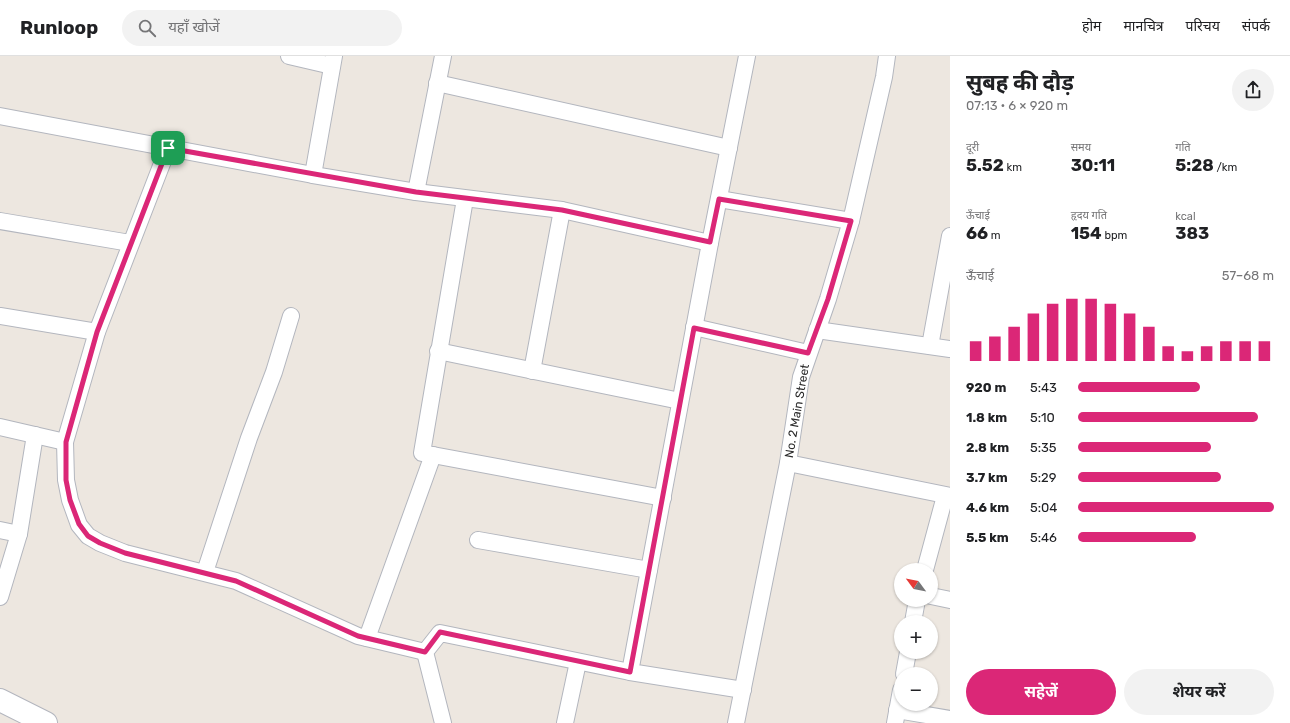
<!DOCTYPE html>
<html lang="hi">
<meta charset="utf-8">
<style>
body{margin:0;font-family:Rubik,"Noto Sans Devanagari",sans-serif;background:#f2f2f2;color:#202124;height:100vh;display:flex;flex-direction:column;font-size:15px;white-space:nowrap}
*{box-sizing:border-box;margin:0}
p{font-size:13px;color:#757577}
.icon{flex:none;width:22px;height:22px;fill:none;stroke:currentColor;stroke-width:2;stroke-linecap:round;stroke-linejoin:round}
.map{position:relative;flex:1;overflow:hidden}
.side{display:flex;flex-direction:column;background:#fff;width:340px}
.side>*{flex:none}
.needle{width:26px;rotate:302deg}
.buttons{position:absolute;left:894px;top:507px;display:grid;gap:8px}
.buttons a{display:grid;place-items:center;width:44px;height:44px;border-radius:50%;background:#fff;box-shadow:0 1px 3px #0004;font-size:20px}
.pin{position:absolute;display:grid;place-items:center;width:34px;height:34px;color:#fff;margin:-17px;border-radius:8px;box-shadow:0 2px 6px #0006}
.round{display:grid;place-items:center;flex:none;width:42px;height:42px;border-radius:21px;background:#f2f2f2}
.summary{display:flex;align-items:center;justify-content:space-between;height:68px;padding:0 16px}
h1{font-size:22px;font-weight:700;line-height:30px}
.stats{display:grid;grid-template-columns:repeat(3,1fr);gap:6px;height:68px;padding:4px 16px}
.stats div{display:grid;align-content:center}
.stats b{font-size:17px;font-weight:700}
.stats small{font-size:11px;font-weight:400}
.stats p{font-size:11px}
.chart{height:112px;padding:8px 16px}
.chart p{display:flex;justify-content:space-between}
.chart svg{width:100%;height:72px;margin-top:4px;stroke:#db2777;stroke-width:6}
.button{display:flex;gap:8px;margin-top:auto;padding:8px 16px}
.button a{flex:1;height:46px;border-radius:24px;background:#db2777;color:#fff;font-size:16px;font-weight:700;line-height:46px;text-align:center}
.button a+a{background:#f2f2f2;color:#202124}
ul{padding:0 16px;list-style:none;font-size:13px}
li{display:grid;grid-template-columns:64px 48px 1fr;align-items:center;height:30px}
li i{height:10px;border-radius:5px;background:#db2777}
header{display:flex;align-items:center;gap:24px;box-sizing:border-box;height:56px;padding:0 20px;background:#fff;border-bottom:1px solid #e0e0e0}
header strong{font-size:19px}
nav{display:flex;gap:22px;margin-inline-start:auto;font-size:14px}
.search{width:280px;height:36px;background:#f2f2f2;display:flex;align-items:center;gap:10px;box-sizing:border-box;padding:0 14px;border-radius:22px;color:#757577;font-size:15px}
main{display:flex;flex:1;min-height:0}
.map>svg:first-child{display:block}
</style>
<header>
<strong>Runloop</strong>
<div class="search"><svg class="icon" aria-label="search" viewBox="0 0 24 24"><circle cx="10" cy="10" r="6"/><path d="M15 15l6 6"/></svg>यहाँ खोजें</div>
<nav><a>होम</a><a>मानचित्र</a><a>परिचय</a><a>संपर्क</a></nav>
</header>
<main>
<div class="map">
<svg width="950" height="667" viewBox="0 0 950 667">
<rect width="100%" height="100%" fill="#ede7e0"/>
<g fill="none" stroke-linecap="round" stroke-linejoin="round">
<defs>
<g id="street">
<polyline points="289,0 332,10"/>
<polyline points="437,27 729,92"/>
<polyline points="0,60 313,119 416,136 562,154 710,187 630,616 743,634"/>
<polyline points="168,92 97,276 65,386 66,424 70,444 79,469 88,480 100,487 125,497 236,525 358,580 425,596"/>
<polyline points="313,119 334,0"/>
<polyline points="416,136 443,0"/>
<polyline points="465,143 422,397 663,442"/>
<polyline points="719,143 851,165"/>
<polyline points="0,165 130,187"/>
<polyline points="710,187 747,0"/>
<polyline points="0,260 97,276"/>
<polyline points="694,271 808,297"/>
<polyline points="817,274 950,293"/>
<polyline points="930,290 950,180"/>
<polyline points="438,295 680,345"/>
<polyline points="532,315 562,154"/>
<polyline points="0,371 65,386"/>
<polyline points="788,407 950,440"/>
<polyline points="0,474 19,478"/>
<polyline points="478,484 649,514"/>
<polyline points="925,514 945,440"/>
<polyline points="205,516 249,382 274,316 291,260"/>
<polyline points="931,540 950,544"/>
<polyline points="0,541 19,478 35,379"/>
<polyline points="913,566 917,544"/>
<polyline points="367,582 433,399"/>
<polyline points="904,618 908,596"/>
<polyline points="897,654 950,663"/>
<polyline points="443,667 425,596 440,577 630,616"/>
<polyline points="565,667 578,606"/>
<polyline points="736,667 788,407 801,321 828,243 851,165 884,21 887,0"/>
<polyline points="895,667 901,634"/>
</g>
<polyline id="secondary" points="0,644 46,667"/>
</defs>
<use href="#street" stroke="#b3b6be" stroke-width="18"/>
<use href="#secondary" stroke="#b3b6be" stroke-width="24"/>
<use href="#street" stroke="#fff" stroke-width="16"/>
<use href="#secondary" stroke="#fff" stroke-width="22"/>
</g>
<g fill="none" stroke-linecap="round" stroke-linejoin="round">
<defs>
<polygon id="route" points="168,92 416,136 562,154 710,186 719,143 851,165 828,243 808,297 694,272 630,616 440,576 425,596 358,580 236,525 125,497 100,487 88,480 79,468 70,444 66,424 66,386 97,276"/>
</defs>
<use href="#route" stroke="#fff" stroke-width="8"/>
<use href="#route" stroke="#db2777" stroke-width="5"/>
</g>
<g text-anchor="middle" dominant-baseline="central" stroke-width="3" stroke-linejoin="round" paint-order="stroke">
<g font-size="12" fill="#2c2c2c" stroke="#fff">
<text transform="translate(797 355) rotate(-80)">No. 2 Main Street</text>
</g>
</g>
</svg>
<div class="buttons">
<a><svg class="needle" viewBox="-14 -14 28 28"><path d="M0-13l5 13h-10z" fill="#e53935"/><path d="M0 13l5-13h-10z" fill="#757577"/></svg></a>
<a>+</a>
<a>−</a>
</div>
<div class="pin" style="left:168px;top:92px;background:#1e9e55"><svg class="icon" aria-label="arrive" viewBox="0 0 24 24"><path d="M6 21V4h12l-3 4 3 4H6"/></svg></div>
</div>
<section class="side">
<div class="summary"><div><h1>सुबह की दौड़</h1><p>07:13 · 6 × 920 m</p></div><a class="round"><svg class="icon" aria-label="share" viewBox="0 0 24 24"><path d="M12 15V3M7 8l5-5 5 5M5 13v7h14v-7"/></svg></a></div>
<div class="stats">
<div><p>दूरी</p><b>5.52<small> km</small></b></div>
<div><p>समय</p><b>30:11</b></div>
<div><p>गति</p><b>5:28<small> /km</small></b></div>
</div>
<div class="stats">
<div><p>ऊँचाई</p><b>66<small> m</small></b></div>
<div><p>हृदय गति</p><b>154<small> bpm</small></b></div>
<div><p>kcal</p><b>383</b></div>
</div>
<div class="chart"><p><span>ऊँचाई</span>57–68 m</p>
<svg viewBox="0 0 160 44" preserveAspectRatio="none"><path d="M5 44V32M15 44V29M25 44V23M35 44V15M45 44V9M55 44V6M65 44V6M75 44V9M85 44V15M95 44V23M105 44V35M115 44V38M125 44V35M135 44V32M145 44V32M155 44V32"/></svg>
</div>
<ul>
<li><b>920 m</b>5:43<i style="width:62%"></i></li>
<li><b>1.8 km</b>5:10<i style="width:92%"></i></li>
<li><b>2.8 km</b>5:35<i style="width:68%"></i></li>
<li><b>3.7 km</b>5:29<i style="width:73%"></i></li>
<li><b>4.6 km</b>5:04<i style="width:100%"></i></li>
<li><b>5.5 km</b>5:46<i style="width:60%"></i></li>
</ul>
<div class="button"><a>सहेजें</a><a>शेयर करें</a></div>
</section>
</main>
